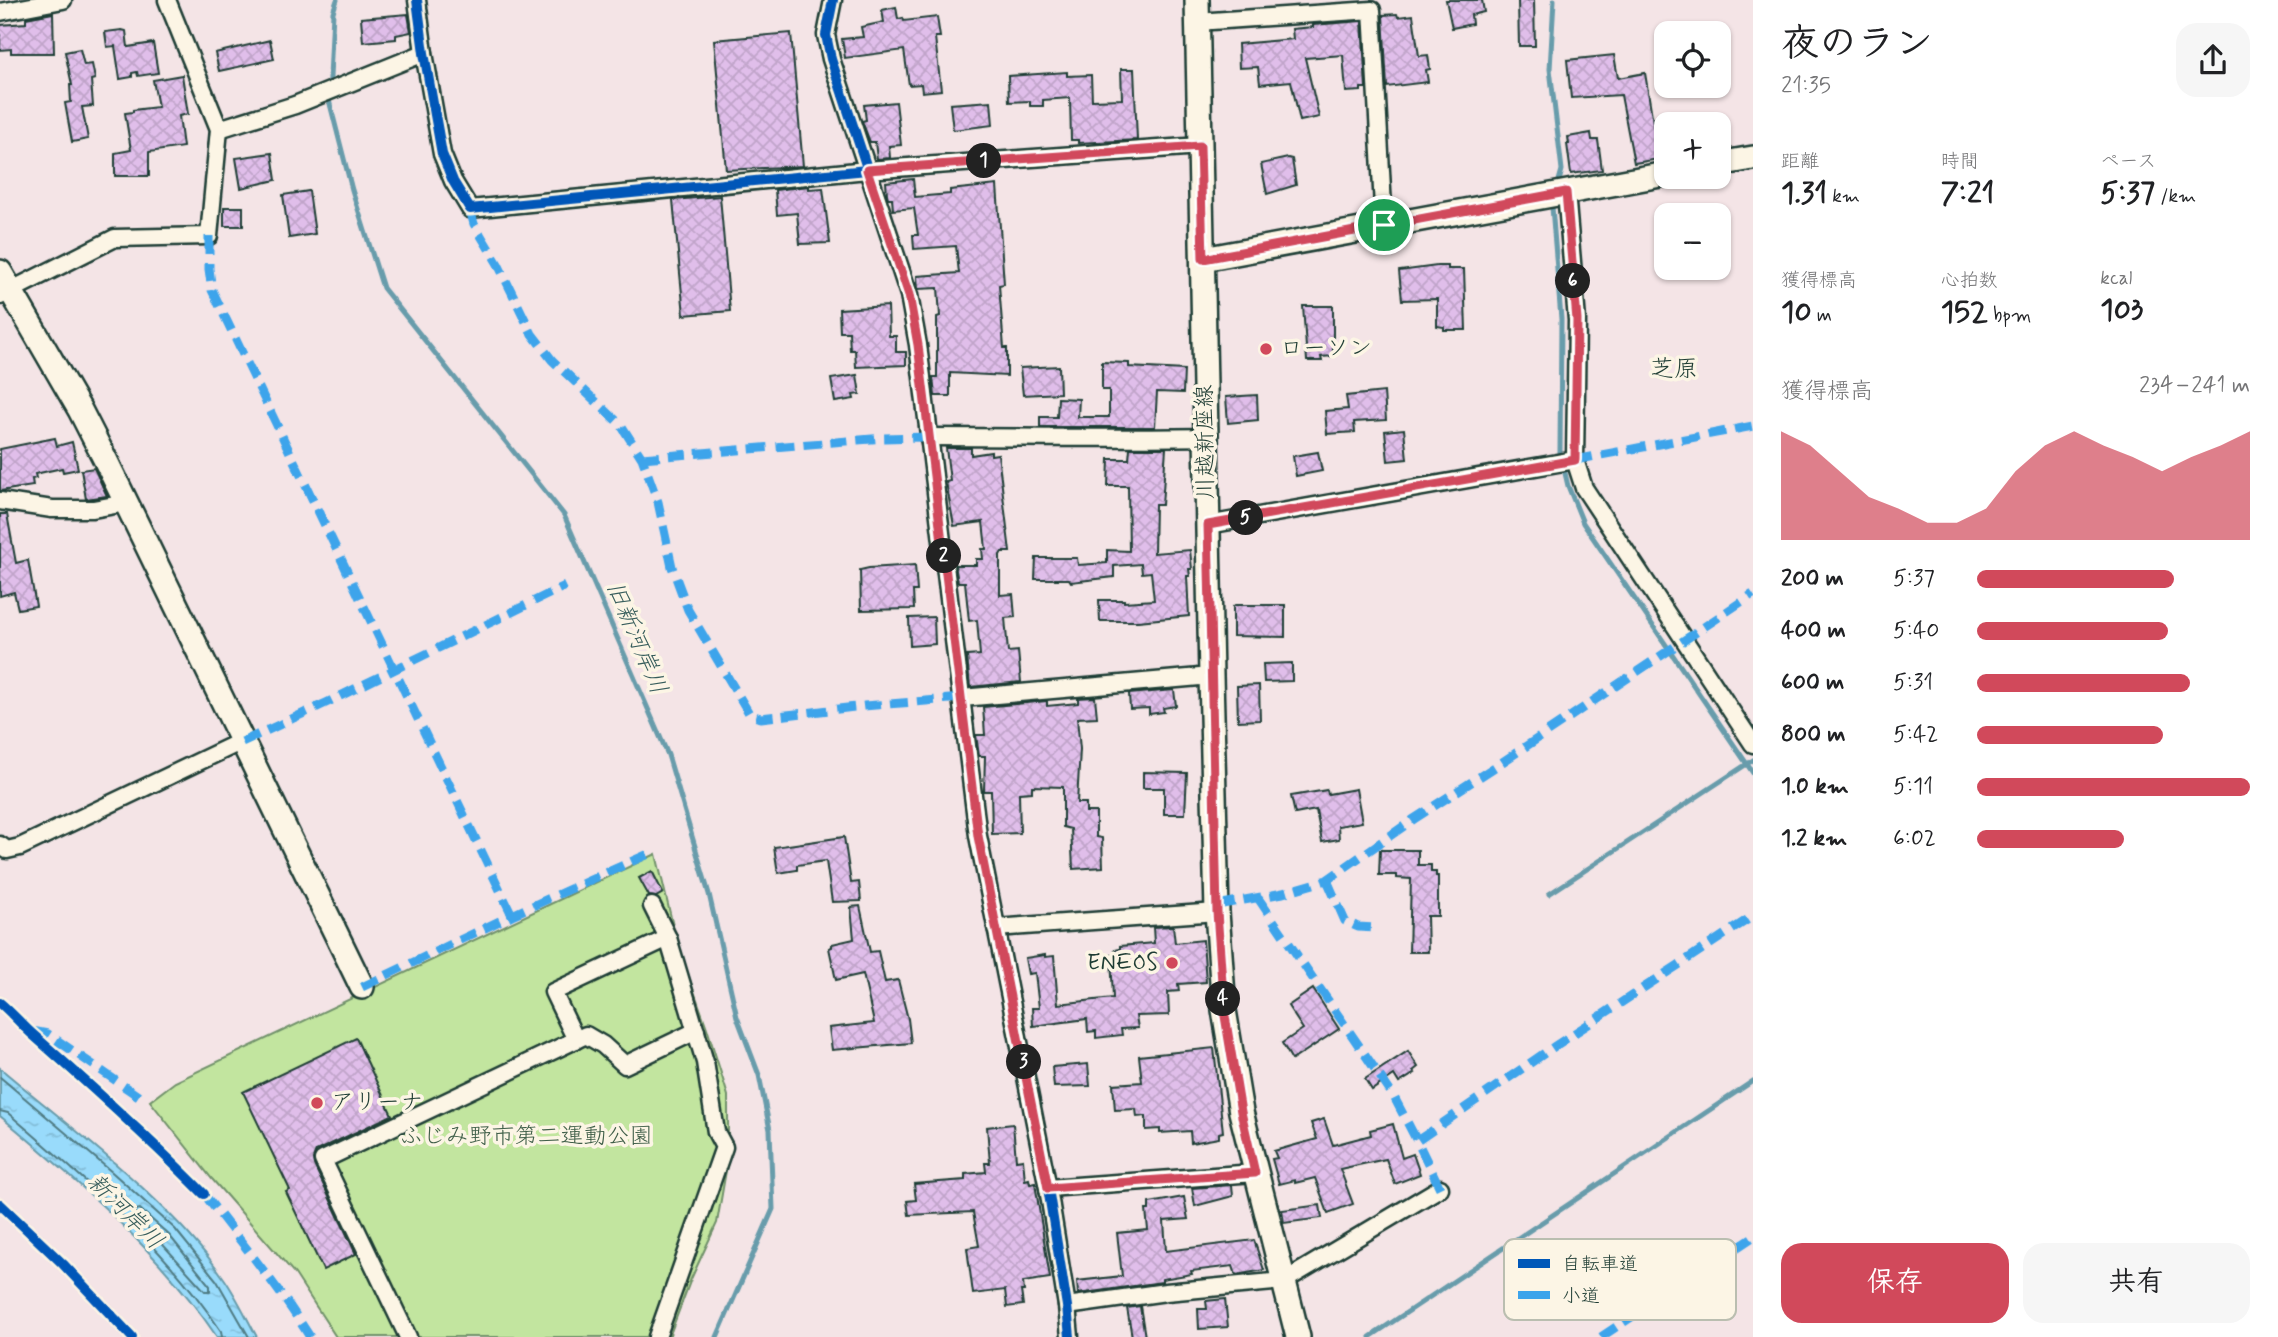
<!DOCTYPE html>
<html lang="ja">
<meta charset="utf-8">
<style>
body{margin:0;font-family:Mynerve,"Klee One",sans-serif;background:#f6f6f6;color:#202124;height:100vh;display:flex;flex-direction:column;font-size:26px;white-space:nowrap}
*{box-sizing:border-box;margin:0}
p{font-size:23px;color:#757577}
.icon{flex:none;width:38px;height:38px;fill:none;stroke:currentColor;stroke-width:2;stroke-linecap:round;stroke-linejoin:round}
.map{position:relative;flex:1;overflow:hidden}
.details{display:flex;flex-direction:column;background:#fff;width:525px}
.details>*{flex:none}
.tools{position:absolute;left:1654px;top:21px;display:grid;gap:14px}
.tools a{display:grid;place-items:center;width:77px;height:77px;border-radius:14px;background:#fff;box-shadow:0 2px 5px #0004;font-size:35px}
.pin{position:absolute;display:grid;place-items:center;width:60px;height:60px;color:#fff;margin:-30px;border:4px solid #fff;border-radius:50%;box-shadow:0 2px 7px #0007}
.km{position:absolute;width:35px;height:35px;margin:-18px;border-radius:50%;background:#222;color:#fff;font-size:19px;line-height:35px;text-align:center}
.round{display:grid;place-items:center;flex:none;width:74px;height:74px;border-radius:21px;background:#f6f6f6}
.overview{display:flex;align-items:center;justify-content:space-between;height:119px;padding:0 28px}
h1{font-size:38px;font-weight:800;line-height:52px}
.metrics{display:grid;grid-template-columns:repeat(3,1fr);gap:10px;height:119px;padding:7px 28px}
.metrics div{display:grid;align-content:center}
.metrics b{font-size:30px;font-weight:800}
.metrics small{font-size:19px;font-weight:400}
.metrics p{font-size:19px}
.chart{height:196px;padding:14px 28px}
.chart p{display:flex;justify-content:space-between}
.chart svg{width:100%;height:126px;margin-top:7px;fill:#d1495b;opacity:.7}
.action{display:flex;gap:14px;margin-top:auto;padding:14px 28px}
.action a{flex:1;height:80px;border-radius:21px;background:#d1495b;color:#fff;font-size:28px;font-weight:800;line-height:80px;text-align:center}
.action a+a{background:#f6f6f6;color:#202124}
ul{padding:0 28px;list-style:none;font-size:23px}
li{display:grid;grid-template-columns:112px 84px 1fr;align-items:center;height:52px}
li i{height:18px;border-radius:9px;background:#d1495b}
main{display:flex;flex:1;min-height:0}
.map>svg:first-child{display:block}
</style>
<main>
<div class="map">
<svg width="1753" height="1337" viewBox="0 0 1753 1337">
<defs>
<pattern id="water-ripples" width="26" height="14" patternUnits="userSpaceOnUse" patternTransform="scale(1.75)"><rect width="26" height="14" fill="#99dbfb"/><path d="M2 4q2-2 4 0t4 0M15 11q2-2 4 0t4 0" fill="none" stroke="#83bdd8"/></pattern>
<pattern id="building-cross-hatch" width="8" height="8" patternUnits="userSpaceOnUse" patternTransform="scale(1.75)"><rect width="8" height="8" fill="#e0beea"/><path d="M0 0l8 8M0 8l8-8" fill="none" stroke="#c0a4c9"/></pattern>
</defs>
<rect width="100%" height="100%" fill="#f4e4e6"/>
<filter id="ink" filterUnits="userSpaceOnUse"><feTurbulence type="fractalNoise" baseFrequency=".0143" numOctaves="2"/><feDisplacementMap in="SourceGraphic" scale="14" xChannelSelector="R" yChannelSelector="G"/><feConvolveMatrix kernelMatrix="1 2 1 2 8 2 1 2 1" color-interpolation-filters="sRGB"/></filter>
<g filter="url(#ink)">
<polygon fill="#c2e59f" stroke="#70916a" stroke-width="2" points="656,854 677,943 707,1028 728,1096 728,1159 717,1223 691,1279 669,1337 336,1337 295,1274 212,1179 150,1101 175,1082"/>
<path fill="url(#water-ripples)" stroke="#689cab" stroke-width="2" d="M0 1068C73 1130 168 1198 223 1277 236 1295 246 1317 257 1337H217C159 1251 79 1182 0 1116Z"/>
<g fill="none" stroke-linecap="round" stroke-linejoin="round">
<g stroke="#507c84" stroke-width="2">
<polyline points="0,1077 113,1173 175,1229 217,1281 249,1337"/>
<path d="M0 1111 8 1113C85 1180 164 1245 221 1331L222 1337"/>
<polygon points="140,1209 169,1235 210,1286 210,1291 205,1291 136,1215 136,1210"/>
</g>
<g stroke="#689cab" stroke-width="5">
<polyline points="337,0 333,12 329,100 352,190 383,288 564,515 668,755 709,894 737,1017 759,1075 770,1130 773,1209 717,1337"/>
<polyline points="1554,0 1550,69 1562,170 1557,188"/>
<polyline points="1554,201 1552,207 1561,319 1560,452 1568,486 1583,523 1753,773"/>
<polyline points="1549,894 1753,760"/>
<polyline points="1370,1337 1753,1081"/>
</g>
</g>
<g fill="url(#building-cross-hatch)" stroke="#1f3d34" stroke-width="2">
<polygon points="1446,0 1482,0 1484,12 1471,15 1472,24 1452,28"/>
<polygon points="1518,0 1534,0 1535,46 1519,46"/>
<polygon points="896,7 898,19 903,18 904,21 937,17 940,37 935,37 941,90 922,92 921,84 909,85 904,50 845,58 842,39 863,37 861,27 884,22 882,10"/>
<polygon points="53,13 54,53 11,53 11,49 0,50 0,25 26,23 26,18"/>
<polygon points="408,14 411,32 396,35 396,39 363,42 361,18"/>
<polygon points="1397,14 1398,17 1413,15 1419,56 1428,55 1430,69 1426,70 1428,82 1387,87 1383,15"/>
<polygon points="1362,21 1366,88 1361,88 1361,91 1346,92 1343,55 1305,58 1319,117 1300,121 1291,81 1260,84 1258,67 1239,68 1238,44 1293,39 1292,29 1313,27 1313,25"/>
<polygon points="122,30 126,31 128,47 153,43 158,73 138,76 137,72 132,73 132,77 120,79 115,46 107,47 105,32"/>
<polygon points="791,33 803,166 726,170 714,40"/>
<polygon points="270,40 274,59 219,71 215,53"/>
<polygon points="80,49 84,65 92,64 95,79 91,80 93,106 82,107 88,139 72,142 65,103 71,102 70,85 72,85 65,52"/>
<polygon points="1614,55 1618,78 1645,73 1659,159 1634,163 1621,95 1571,98 1567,60"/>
<polygon points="1121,69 1134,69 1137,140 1078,143 1078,140 1071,140 1070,98 1043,100 1043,106 1030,106 1030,101 1009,102 1008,76 1067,72 1067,76 1091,75 1092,100 1122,99"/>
<polygon points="182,75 188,114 179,116 183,147 149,152 149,176 115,176 115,153 131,150 125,113 133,112 133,110 158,107 153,80"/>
<polygon points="991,101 993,125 953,130 950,104"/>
<polygon points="896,102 901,145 889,146 890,158 877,159 875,142 870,142 862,121 866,120 864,105"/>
<polygon points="1591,133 1592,140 1598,140 1602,170 1571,174 1567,144 1569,144 1568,137"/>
<polygon points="272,153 276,180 241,188 236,158"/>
<polygon points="1288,158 1292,159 1296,185 1267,194 1261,164"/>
<polygon points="913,179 915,197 950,194 950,190 997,185 1004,284 999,285 1004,348 1007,348 1007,376 950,373 950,396 935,396 933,377 937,377 937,317 940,316 938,288 918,289 917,276 959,273 956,246 914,249 913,235 918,235 914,208 893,210 892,198 888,198 887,194 886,182"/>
<polygon points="809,186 809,189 823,188 830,243 800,244 797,213 777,215 775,190"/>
<polygon points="309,191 315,234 289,238 283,195"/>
<polygon points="720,196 730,311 684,315 673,200"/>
<rect x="224" y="207" width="19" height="19"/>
<polygon points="1437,266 1448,266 1448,269 1464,269 1466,330 1444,330 1444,327 1437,326 1437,299 1402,300 1399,271"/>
<polygon points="888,306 889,336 896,336 896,352 906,352 906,365 856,367 855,350 850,350 849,332 840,332 839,309"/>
<polygon points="1303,306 1333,306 1333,356 1321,357 1322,361 1307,361"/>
<polygon points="1102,362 1129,363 1129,367 1184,370 1183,393 1157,392 1155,427 1040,427 1040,417 1057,417 1058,398 1079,399 1078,417 1109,417 1109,390 1102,390"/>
<polygon points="1059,366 1060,393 1023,395 1020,368"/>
<polygon points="857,375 860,394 853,395 854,399 835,402 831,379"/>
<polygon points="1384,392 1386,420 1354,422 1355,432 1327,434 1325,411 1348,409 1346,396"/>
<polygon points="1257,395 1258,420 1228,423 1226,397"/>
<polygon points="1404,429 1407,459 1388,461 1385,431"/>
<polygon points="55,438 57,446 72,442 78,469 63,472 62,468 35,474 36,478 32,479 33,486 0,491 0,449"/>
<polygon points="946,448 971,448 971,455 991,452 991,455 998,454 1010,552 1002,552 1000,555 1000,595 1013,594 1015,617 1005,618 1008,652 1018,651 1021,682 970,687 967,656 980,655 977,620 969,621 965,582 958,582 955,565 976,565 976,559 983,559 982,549 986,549 983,522 954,526 946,482 950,481"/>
<polygon points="1130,448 1166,448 1162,505 1155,505 1154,553 1190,550 1192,569 1189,569 1190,576 1187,576 1189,616 1138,621 1100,621 1099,600 1124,600 1124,602 1154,600 1151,572 1142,573 1141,564 1114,566 1114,577 1071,582 1069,579 1035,579 1036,558 1077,558 1078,565 1107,563 1107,550 1129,551 1128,486 1108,486 1109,459 1129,459"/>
<polygon points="1318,452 1322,471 1296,476 1293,456"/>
<polygon points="94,468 107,496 86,499 81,470"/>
<polygon points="0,514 7,514 16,563 28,560 36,606 18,609 14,592 0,596"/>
<polygon points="915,565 917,591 913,591 914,609 861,610 860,570 869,568"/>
<polygon points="1235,605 1285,605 1285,637 1233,636 1233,607"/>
<polygon points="934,617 935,644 910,646 909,618"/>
<polygon points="1292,663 1292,681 1264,682 1263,664"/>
<polygon points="1259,685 1260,720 1238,721 1237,686"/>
<polygon points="1174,690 1176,706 1163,708 1164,712 1149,714 1149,708 1130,709 1129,694"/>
<polygon points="1095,697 1097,717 1077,718 1080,749 1077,803 1086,803 1086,812 1096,812 1096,837 1102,838 1103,867 1073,869 1071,829 1063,827 1063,787 1032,786 1032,792 1019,793 1020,833 992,834 991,791 984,791 985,756 979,756 976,735 985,735 983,707 1047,701 1047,706 1078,703 1078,698"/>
<polygon points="1143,772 1187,773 1185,814 1164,814 1164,788 1143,788"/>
<polygon points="1356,789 1362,822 1338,826 1339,839 1322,842 1316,810 1295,814 1291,796 1327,790 1328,794"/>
<polygon points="844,837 851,883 859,882 861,901 832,902 826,861 797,865 797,870 778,873 774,847"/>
<polygon points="1380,850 1418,850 1418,865 1431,865 1431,872 1436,872 1436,876 1438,876 1438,916 1427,916 1428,952 1409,952 1411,879 1397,878 1397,875 1379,875"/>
<polygon points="652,871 663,893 656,897 649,896 639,878"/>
<polygon points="860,906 870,952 878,951 885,982 898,980 908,1019 911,1043 832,1050 829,1028 874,1023 863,974 836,980 829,948 832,947 832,944 854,939 851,907"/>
<polygon points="1173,926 1175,943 1203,940 1206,982 1178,984 1179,991 1168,992 1169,1015 1136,1016 1138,1028 1121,1029 1122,1035 1096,1038 1096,1031 1088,1032 1087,1019 1033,1026 1032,1008 1039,1008 1035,973 1028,974 1025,958 1045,955 1045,957 1054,956 1058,1004 1113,998 1111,955 1116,954 1115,950 1120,949 1120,946 1154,943 1153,927"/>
<polygon points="1313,989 1339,1029 1292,1060 1282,1043 1303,1029 1288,1006"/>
<polygon points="356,1038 392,1115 316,1151 313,1159 314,1165 356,1254 323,1270 286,1192 290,1190 243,1092"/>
<polygon points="1214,1048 1223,1132 1219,1133 1219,1138 1191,1143 1190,1131 1160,1133 1160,1129 1146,1130 1146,1116 1137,1117 1136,1109 1115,1110 1113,1084 1142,1082 1139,1056"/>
<polygon points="1408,1051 1418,1067 1413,1071 1415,1073 1399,1083 1394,1075 1372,1090 1365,1079"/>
<polygon points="1088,1064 1090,1086 1054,1087 1052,1067"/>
<polygon points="1324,1119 1333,1145 1371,1135 1370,1130 1393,1124 1402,1158 1413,1154 1420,1174 1395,1184 1386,1159 1340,1169 1353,1204 1328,1213 1315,1178 1295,1183 1295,1180 1279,1184 1272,1159 1277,1158 1274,1151 1317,1139 1311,1123"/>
<polygon points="1013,1124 1016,1160 1023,1159 1025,1180 1029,1179 1030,1184 1035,1183 1050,1278 1023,1282 1024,1291 1021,1291 1023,1305 1007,1307 1005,1290 973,1294 967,1248 979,1246 973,1212 909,1215 907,1201 916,1200 914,1184 965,1180 965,1174 986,1172 985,1163 990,1163 987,1127"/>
<polygon points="1232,1185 1233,1196 1195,1206 1192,1188"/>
<polygon points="1184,1197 1188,1219 1164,1221 1166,1251 1254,1240 1264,1270 1236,1275 1233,1266 1191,1271 1192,1274 1162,1279 1162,1282 1078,1294 1077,1281 1122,1276 1117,1233 1148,1230 1146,1210 1149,1210 1149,1203"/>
<polygon points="1320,1205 1322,1218 1284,1223 1282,1210"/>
<polygon points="1225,1299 1228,1327 1199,1329 1198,1309 1207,1309 1206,1301"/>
<polygon points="1140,1306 1145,1337 1132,1337 1127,1308"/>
</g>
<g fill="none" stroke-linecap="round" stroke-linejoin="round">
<defs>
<g id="street">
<polyline points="417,0 424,53 442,154 453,181 470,209 867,170 1200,146"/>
<polyline points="833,0 826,35 831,59 909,295 918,345 978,836 1048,1188 1067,1306 1070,1337"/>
<polyline points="0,12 63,0"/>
<polyline points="1197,22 1372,10 1384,225"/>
<polyline points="219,129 295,105 424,53"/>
<polyline points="1566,192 1577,320 1575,460 1584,488 1753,744"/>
<polyline points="0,296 115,238 209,236 219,129 167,0"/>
<path d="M928 437C1021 437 1114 439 1206 437"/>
<polyline points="0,501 52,509 93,509 126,503"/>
<polyline points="1208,525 1575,460"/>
<polyline points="962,698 1211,676"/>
<polyline points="0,845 7,850 20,847 242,741"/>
<polyline points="652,906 668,938 705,1062 716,1132 724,1147 657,1337"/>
<polyline points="996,928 1217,912"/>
<polyline points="576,1040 553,992 668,938"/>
<polyline points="1048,1188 1255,1173"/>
<polyline points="1067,1306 1166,1292 1284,1281 1440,1188"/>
<polyline points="408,1337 323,1160 586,1035 603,1045 625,1065 696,1031"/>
</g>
<g id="secondary">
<polyline points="1197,0 1211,676 1217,912 1224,1010 1241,1112 1298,1337"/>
<polyline points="1718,164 1753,158"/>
<polyline points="1203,259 1666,174"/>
<polyline points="0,272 80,410 105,459 362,987"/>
</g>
</defs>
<use href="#street" stroke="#1f3d34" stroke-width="21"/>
<use href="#secondary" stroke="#1f3d34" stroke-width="28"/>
<use href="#street" stroke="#fcf5e5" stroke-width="16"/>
<use href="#secondary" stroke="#fcf5e5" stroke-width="23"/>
<g stroke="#3da4eb" stroke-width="9" stroke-dasharray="18 9" stroke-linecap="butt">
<polyline points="470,209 474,224 498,264 532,334 552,360 621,425 642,458 658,502 672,567 688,610 750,715 761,718 864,706 962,698"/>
<polyline points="209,236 209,269 212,290 512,915"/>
<polyline points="642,458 883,438 928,437"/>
<polyline points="1575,460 1753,426"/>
<polyline points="242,742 326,703 565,586"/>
<polyline points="1327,880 1345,921 1358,927 1377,928"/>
<polyline points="1258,898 1394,1097 1417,1141"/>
<polyline points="1217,905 1283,893 1327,880 1414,819 1501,763 1753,594"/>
<polyline points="362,987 512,915 653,852"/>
<polyline points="32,1031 48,1034 144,1100"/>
<polyline points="1440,1188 1417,1141 1555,1046 1753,916"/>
<path d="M204 1194C240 1241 278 1286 310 1337"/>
<polyline points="1601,1337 1753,1237"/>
</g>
<defs>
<g id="cycleway">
<polyline points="417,0 424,53 442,154 453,181 470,209 867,170 1200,146"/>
<polyline points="833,0 826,35 831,59 909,295 918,345 978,836 1048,1188 1067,1306 1070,1337"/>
<path d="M0 1003C11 1012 20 1023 31 1033 90 1085 148 1137 204 1194"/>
<polyline points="0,1204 63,1264 132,1337"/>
</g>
</defs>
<use href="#cycleway" stroke="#fcf5e5" stroke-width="15"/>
<use href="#cycleway" stroke="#0057b8" stroke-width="10"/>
</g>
</g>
<g fill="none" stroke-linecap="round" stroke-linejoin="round" filter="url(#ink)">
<defs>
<polygon id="route" points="1200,146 1203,259 1566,192 1577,320 1575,460 1208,525 1217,912 1224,1010 1241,1112 1255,1173 1048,1188 978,836 918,345 909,295 867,170"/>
</defs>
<use href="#route" stroke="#fff" stroke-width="14"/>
<use href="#route" stroke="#d1495b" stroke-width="9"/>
</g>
<g fill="#d1495b" stroke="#fcf5e5" stroke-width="2.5">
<circle cx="1266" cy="349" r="7"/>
<circle cx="1172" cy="963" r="7"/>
<circle cx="317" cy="1103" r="7"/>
</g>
<g text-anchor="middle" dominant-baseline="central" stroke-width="7" stroke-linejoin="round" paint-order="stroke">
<g font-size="23" fill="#1f3d34" stroke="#fcf5e5" text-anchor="start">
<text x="1280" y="349">ローソン</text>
<text x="1158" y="963" text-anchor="end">ENEOS</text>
<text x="331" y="1103">アリーナ</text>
</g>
<g font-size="23" fill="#1f3d34" stroke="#fcf5e5">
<text transform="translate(1206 442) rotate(-91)">川越新座線</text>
</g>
<g font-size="23" fill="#405f49" stroke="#fcf5e5">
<text x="526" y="1137">ふじみ野市第二運動公園</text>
</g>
<g font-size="24" fill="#1f3d34" stroke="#fcf5e5">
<text x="1674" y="369">芝原</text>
</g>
<g font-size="24" font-style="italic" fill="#375d5c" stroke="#fcf5e5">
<text transform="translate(636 638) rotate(67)">旧新河岸川</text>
<text transform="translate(125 1212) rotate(45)">新河岸川</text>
</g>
</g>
<rect x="1504" y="1239" width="232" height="81" rx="10" fill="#fcf5e5" stroke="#babeb0" stroke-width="2"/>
<rect x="1518" y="1259" width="32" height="9" fill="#0057b8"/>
<rect x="1518" y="1291" width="32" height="8" fill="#3da4eb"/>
<g font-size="19" fill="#1f3d34">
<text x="1562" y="1270">自転車道</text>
<text x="1562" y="1302">小道</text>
</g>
</svg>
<div class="tools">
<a><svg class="icon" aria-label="locate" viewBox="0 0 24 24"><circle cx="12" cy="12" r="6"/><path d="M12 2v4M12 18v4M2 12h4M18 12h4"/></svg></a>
<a>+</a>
<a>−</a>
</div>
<div class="pin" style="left:1384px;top:225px;background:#1e9e55"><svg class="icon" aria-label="arrive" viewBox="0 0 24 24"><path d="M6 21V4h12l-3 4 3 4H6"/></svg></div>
<b class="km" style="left:984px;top:161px">1</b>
<b class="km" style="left:944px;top:556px">2</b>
<b class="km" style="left:1024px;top:1062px">3</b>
<b class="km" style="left:1223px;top:999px">4</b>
<b class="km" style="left:1246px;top:518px">5</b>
<b class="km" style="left:1573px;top:281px">6</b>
</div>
<section class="details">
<div class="overview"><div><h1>夜のラン</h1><p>21:35</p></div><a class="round"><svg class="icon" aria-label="share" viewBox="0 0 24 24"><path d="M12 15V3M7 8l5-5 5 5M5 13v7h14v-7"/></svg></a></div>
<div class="metrics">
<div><p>距離</p><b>1.31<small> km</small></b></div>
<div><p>時間</p><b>7:21</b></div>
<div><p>ペース</p><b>5:37<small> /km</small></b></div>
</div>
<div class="metrics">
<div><p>獲得標高</p><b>10<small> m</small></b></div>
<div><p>心拍数</p><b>152<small> bpm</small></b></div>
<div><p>kcal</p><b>103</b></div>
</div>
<div class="chart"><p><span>獲得標高</span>234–241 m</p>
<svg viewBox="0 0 160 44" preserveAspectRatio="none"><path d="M0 44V6L10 11L20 20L30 29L40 33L50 38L60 38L70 33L80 20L90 11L100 6L110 11L120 15L130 20L140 15L150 11L160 6V44z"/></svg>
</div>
<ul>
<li><b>200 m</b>5:37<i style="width:72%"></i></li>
<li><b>400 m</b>5:40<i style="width:70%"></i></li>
<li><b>600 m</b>5:31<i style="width:78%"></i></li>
<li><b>800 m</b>5:42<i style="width:68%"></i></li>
<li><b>1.0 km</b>5:11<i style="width:100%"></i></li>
<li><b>1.2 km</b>6:02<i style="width:54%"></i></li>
</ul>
<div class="action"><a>保存</a><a>共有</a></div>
</section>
</main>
